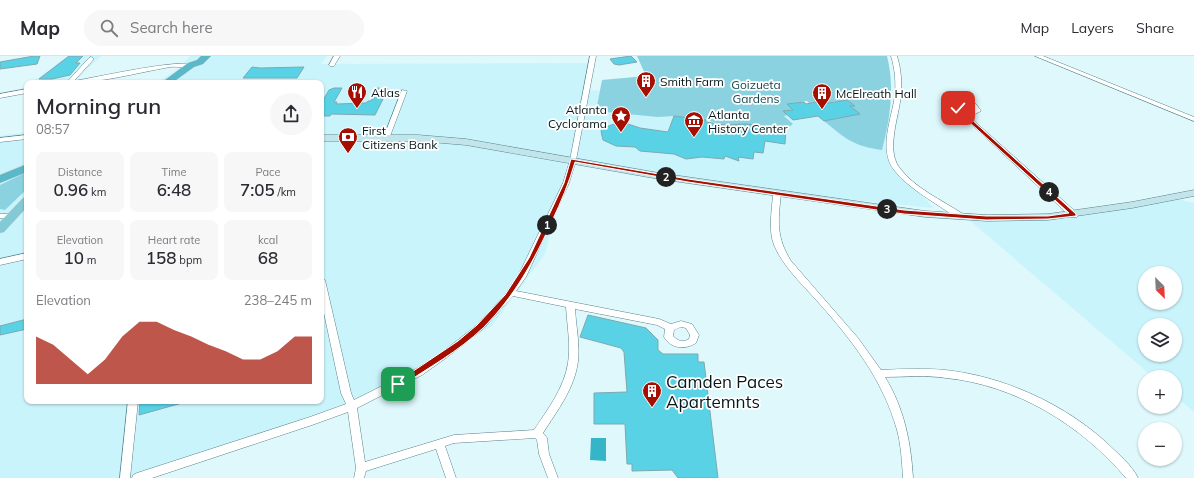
<!DOCTYPE html>
<meta charset="utf-8">
<style>
body{margin:0;font-family:Mulish,sans-serif;background:#f7f7f7;color:#2b2b33;height:100vh;display:flex;flex-direction:column;font-size:15px;white-space:nowrap}
*{box-sizing:border-box;margin:0}
p{font-size:13px;color:#7c7c81}
.icon{flex:none;width:22px;height:22px;fill:none;stroke:currentColor;stroke-width:2;stroke-linecap:round;stroke-linejoin:round}
.map{position:relative;flex:1;overflow:hidden}
.side{position:absolute;left:24px;top:24px;width:300px;height:324px;display:flex;flex-direction:column;background:#fff;border-radius:8px;box-shadow:0 1px 3px #0004}
.side>*{flex:none}
.needle{width:26px;rotate:156deg}
.tools{position:absolute;left:1138px;top:210px;display:grid;gap:8px}
.tools a{display:grid;place-items:center;width:44px;height:44px;border-radius:50%;background:#fff;box-shadow:0 1px 3px #0004;font-size:20px}
.pin{position:absolute;display:grid;place-items:center;width:34px;height:34px;color:#fff;margin:-17px;border-radius:8px;box-shadow:0 2px 6px #0006}
.km{position:absolute;width:20px;height:20px;margin:-10px;border-radius:50%;background:#222;color:#fff;font-size:11px;line-height:20px;text-align:center}
.round{display:grid;place-items:center;flex:none;width:42px;height:42px;border-radius:21px;background:#f7f7f7}
.overview{display:flex;align-items:center;justify-content:space-between;height:68px;padding:0 12px}
h1{font-size:22px;font-weight:600;line-height:30px}
.figures{display:grid;grid-template-columns:repeat(3,1fr);gap:6px;height:68px;padding:4px 12px}
.figures div{display:grid;align-content:center;border-radius:8px;background:#f7f7f7;text-align:center}
.figures b{font-size:17px;font-weight:600}
.figures small{font-size:11px;font-weight:400}
.figures p{font-size:11px}
.chart{height:112px;padding:8px 12px}
.chart p{display:flex;justify-content:space-between}
.chart svg{width:100%;height:72px;margin-top:4px;fill:#a40f01;opacity:.7}
header{display:flex;align-items:center;gap:24px;box-sizing:border-box;height:56px;padding:0 20px;background:#fff;border-bottom:1px solid #e1e1e2}
header strong{font-size:19px}
nav{display:flex;gap:22px;margin-inline-start:auto;font-size:14px}
.search{width:280px;height:36px;background:#f7f7f7;display:flex;align-items:center;gap:10px;box-sizing:border-box;padding:0 14px;border-radius:22px;color:#7c7c81;font-size:15px}
.map>svg:first-child{display:block}
</style>
<header>
<strong>Map</strong>
<div class="search"><svg class="icon" aria-label="search" viewBox="0 0 24 24"><circle cx="10" cy="10" r="6"/><path d="M15 15l6 6"/></svg>Search here</div>
<nav><a>Map</a><a>Layers</a><a>Share</a></nav>
</header>
<div class="map">
<svg width="1194" height="422" viewBox="0 0 1194 422">
<rect width="100%" height="100%" fill="#def8fc"/>
<g fill="#caf4fc" fill-rule="evenodd">
<polygon points="68,0 101,0 73,27 31,27"/>
<polygon points="190,0 327,0 321,8 592,7 590,34 900,58 888,95 900,118 912,126 933,152 784,137 568,104 545,198 492,270 386,330 374,336 154,422 0,422 0,80 27,76 27,345 321,345 321,27 156,27 178,13"/>
<path d="M1172 142 1194 147V356L1175 340V321H1153L968 163 1063 156ZM1145 217H1175V247H1145ZM1145 269H1175V299H1145Z"/>
</g>
<g fill="#8ad2df">
<path d="M637 0H887C895 31 890 63 882 94 853 90 846 83 824 65L845 61 847 59 849 60 859 58 850 50 854 49 847 44 832 46 827 50 820 45 809 47 807 45 788 48 793 54 784 55 788 59 784 60 793 68 786 73 746 68 724 69 706 64 674 60 658 61 596 55 602 24 646 20Z"/>
<polygon points="27,116 27,133 5,154 0,153 0,129"/>
</g>
<polygon fill="#36b5c9" points="591,382 606,382 606,405 590,404"/>
<g fill="#5ad2e6" stroke="#7ea8af">
<polygon points="34,0 40,0 37,8 0,13 0,6"/>
<polygon points="69,0 83,0 76,7 80,7 70,19 52,23 39,23"/>
<polygon points="631,0 637,6 619,9 614,8 610,3"/>
<polygon points="252,11 260,12 304,11 297,22 243,22"/>
<polygon points="334,32 342,32 334,46 337,46 336,48 366,47 368,45 371,45 377,32 388,33 375,59 331,58 330,60 321,60 321,48 329,34"/>
<polygon points="847,44 855,50 850,50 860,58 824,65 818,60 793,64 783,55 793,54 787,48 804,46 806,48 821,45 823,48"/>
<polygon points="674,60 706,64 706,66 725,69 746,68 786,73 785,88 765,85 763,97 754,96 753,103 738,101 739,105 725,100 724,103 702,101 686,103 674,98 640,95 635,91 616,90 603,84 602,80 601,75 603,72 617,67 625,67 640,72 668,76"/>
<polygon points="588,259 646,272 658,284 658,294 663,298 698,298 698,306 704,306 718,422 678,422 672,414 632,415 632,408 627,408 625,368 594,368 594,337 627,336 624,296 621,292 580,281"/>
<polygon points="27,263 27,273 0,279 0,270"/>
<polygon points="140,345 182,345 182,347 139,359"/>
</g>
<g fill="none" stroke-linecap="round" stroke-linejoin="round">
<defs>
<g id="minor">
<polygon points="334,0 340,0 334,10 330,10 329,9"/>
<path d="M590 0H596L576 104 569 127 526 221 516 235 659 263 671 268 681 265 692 268 699 279 696 287C685 294 671 293 664 281L665 273 657 269 575 253C576 270 580 288 578 305 575 332 557 355 543 377L547 382 549 398 558 422H548L539 398 537 384 535 382 454 387 445 390 456 422H446L436 393 366 415 364 422H354L356 412 348 356 312 369 152 422H132L133 419 137 417 310 361 346 348 341 337 321 243V221L325 224 351 337 354 344 416 313 440 298 477 269 505 239 518 220 563 127 570 104ZM513 240 566 251C567 269 571 289 568 307 564 332 548 353 534 374L454 379 365 406 357 352 422 319 446 302 483 273ZM681 271 686 272 690 279 689 283C683 287 678 285 673 280L674 274Z"/>
<path d="M891 0H897C901 13 902 26 901 39 899 60 886 93 899 111 914 132 942 144 963 158L964 160 963 162H957C936 147 910 134 894 114 878 93 892 62 895 39 896 26 895 13 891 0Z"/>
<polygon points="1035,0 1043,0 1194,61 1194,65"/>
<path d="M91 1 93 2V4L74 25C93 22 182 2 194 9 188 13 177 10 170 11 136 17 101 27 66 27L89 2Z"/>
<polygon points="27,33 27,37 0,42 0,38"/>
<polygon points="402,34 407,35 389,83 388,84 384,84 383,83"/>
<path d="M962 45 976 48 981 55 975 58H969L972 63 1077 157 1078 159 1077 161H1071L968 65 961 56 954 50ZM963 49 972 50 975 54H968L961 50Z"/>
<path d="M777 136 781 138C778 165 776 181 791 205L858 282 881 314C902 313 923 312 945 314 1003 320 1065 348 1108 388 1118 398 1132 409 1138 422H1126C1081 369 1016 329 946 322 926 319 906 321 885 321 904 352 911 386 913 422H903C902 406 901 389 897 374 883 324 852 284 818 246 803 229 783 211 774 189 768 173 772 155 773 138Z"/>
<polygon points="0,158 11,158 15,160 11,162 0,162"/>
<polygon points="27,197 27,203 0,209 0,203"/>
<polygon points="128,345 138,345 130,422 120,422"/>
</g>
<polygon id="tertiary" points="27,79 27,83 0,86 0,82"/>
<polygon id="secondary" points="321,79 418,79 466,83 659,117 925,155 987,159 1048,158 1132,146 1194,134 1194,140 1132,152 1048,164 987,165 925,161 659,123 466,89 418,85 321,85"/>
<polygon id="primary" points="27,141 27,151 4,176 0,177 0,166 23,142"/>
<g id="trunk">
<polygon points="201,0 211,0 203,8 194,11 172,27 161,27 188,7 197,4"/>
<polygon points="27,108 27,116 0,127 0,119"/>
</g>
</defs>
<use href="#minor" stroke="#5a838a" stroke-width="1"/>
<use href="#tertiary" stroke="#5a838a" stroke-width="1"/>
<use href="#secondary" stroke="#5a838a" stroke-width="1"/>
<use href="#primary" stroke="#d7dada" stroke-width="1"/>
<use href="#trunk" stroke="#d7dada" stroke-width="1"/>
<use href="#minor" fill="#fff" fill-rule="evenodd"/>
<use href="#tertiary" fill="#fff" fill-rule="evenodd"/>
<use href="#secondary" fill="#c1e5ea" fill-rule="evenodd"/>
<use href="#primary" fill="#83cad6" fill-rule="evenodd"/>
<use href="#trunk" fill="#5ab8c8" fill-rule="evenodd"/>
</g>
<path fill="#a40f01" stroke="#fff" d="M958 51 966 55 971 63 1076 158V160L1048 163 986 164 904 158 688 126 575 106C569 127 561 146 552 165 534 205 514 241 483 272 459 295 428 312 401 330H395L394 328 458 285 477 269 505 239 529 202 564 127 571 103 688 123 904 154 986 160H1048L1069 157 968 65 963 57 956 53Z"/>
<defs>
<symbol id="building-pin" viewBox="-11 -11 22 30"><path d="M0 17L-7.5 6A9.5 9.5 0 1 1 7.5 6Z" fill="#a40f01" stroke="#fff"/><path d="M-4-6H4V6H1V3H-1V6H-4ZM-2.5-4.3h1.7v1.8h-1.7ZM.8-4.3h1.7v1.8H.8ZM-2.5-1h1.7V.8h-1.7ZM.8-1h1.7V.8H.8Z" fill="#fff"/></symbol>
<symbol id="restaurant-pin" viewBox="-11 -11 22 30"><path d="M0 17L-7.5 6A9.5 9.5 0 1 1 7.5 6Z" fill="#a40f01" stroke="#fff"/><path d="M-5-6h1v4h1v-4h1v4h1v-4h1v5L-1.5 .5V6h-2V.5L-5-1ZM5-6V6H3V1.5H1.5Q1.5-4 5-6Z" fill="#fff"/></symbol>
<symbol id="sight-pin" viewBox="-11 -11 22 30"><path d="M0 17L-7.5 6A9.5 9.5 0 1 1 7.5 6Z" fill="#a40f01" stroke="#fff"/><path d="M0-6L1.8-2.2L6-1.7L2.9 1.2L3.7 5.4L0 3.3L-3.7 5.4L-2.9 1.2L-6-1.7L-1.8-2.2Z" fill="#fff"/></symbol>
<symbol id="museum-pin" viewBox="-11 -11 22 30"><path d="M0 17L-7.5 6A9.5 9.5 0 1 1 7.5 6Z" fill="#a40f01" stroke="#fff"/><path d="M0-6L6-3V-2H-6V-3ZM-5-1h2V3h-2ZM-1-1h2V3h-2ZM3-1h2V3H3ZM-6 4H6V6H-6Z" fill="#fff"/></symbol>
<symbol id="bank-pin" viewBox="-11 -11 22 30"><path d="M0 17L-7.5 6A9.5 9.5 0 1 1 7.5 6Z" fill="#a40f01" stroke="#fff"/><path d="M-6-4H6V4H-6ZM0-2.3a2.3 2.3 0 1 0 0 4.6a2.3 2.3 0 1 0 0-4.6Z" fill="#fff"/></symbol>
</defs>
<g fill-rule="evenodd">
<use href="#building-pin" x="635" y="14" width="22" height="30"/>
<use href="#restaurant-pin" x="346" y="25" width="22" height="30"/>
<use href="#building-pin" x="811" y="26" width="22" height="30"/>
<use href="#sight-pin" x="610" y="49" width="22" height="30"/>
<use href="#museum-pin" x="683" y="54" width="22" height="30"/>
<use href="#bank-pin" x="337" y="70" width="22" height="30"/>
<use href="#building-pin" x="641" y="324" width="22" height="30"/>
</g>
<g text-anchor="middle" dominant-baseline="central" stroke-width="3.5" stroke-linejoin="round" paint-order="stroke">
<g font-size="12" fill="#06171a" stroke="#fff" text-anchor="start">
<text x="660" y="25">Smith Farm</text>
<text x="371" y="36">Atlas</text>
<text x="836" y="37">McElreath Hall</text>
<text x="607" y="53" text-anchor="end">Atlanta<tspan x="607" dy="14">Cyclorama</tspan></text>
<text x="708" y="58">Atlanta<tspan x="708" dy="14">History Center</tspan></text>
<text x="362" y="74">First<tspan x="362" dy="14">Citizens Bank</tspan></text>
</g>
<g font-size="12" fill="#144952" stroke="#fff">
<text x="756" y="28">Goizueta<tspan x="756" dy="14">Gardens</tspan></text>
</g>
<g font-size="17" fill="#06171a" stroke="#fff" text-anchor="start">
<text x="666" y="325">Camden Paces<tspan x="666" dy="20">Apartemnts</tspan></text>
</g>
</g>
</svg>
<div class="tools">
<a><svg class="needle" viewBox="-14 -14 28 28"><path d="M0-13l5 13h-10z" fill="#e53935"/><path d="M0 13l5-13h-10z" fill="#7c7c81"/></svg></a>
<a><svg class="icon" aria-label="layers" viewBox="0 0 24 24"><path d="M12 4l9 5-9 5-9-5zM3 14l9 5 9-5"/></svg></a>
<a>+</a>
<a>−</a>
</div>
<div class="pin" style="left:398px;top:328px;background:#1e9e55"><svg class="icon" aria-label="arrive" viewBox="0 0 24 24"><path d="M6 21V4h12l-3 4 3 4H6"/></svg></div>
<div class="pin" style="left:958px;top:52px;background:#d93025"><svg class="icon" aria-label="check" viewBox="0 0 24 24"><path d="M5 12l5 5 9-10"/></svg></div>
<b class="km" style="left:547px;top:169px">1</b>
<b class="km" style="left:666px;top:121px">2</b>
<b class="km" style="left:887px;top:153px">3</b>
<b class="km" style="left:1049px;top:136px">4</b>
<section class="side">
<div class="overview"><div><h1>Morning run</h1><p>08:57</p></div><a class="round"><svg class="icon" aria-label="share" viewBox="0 0 24 24"><path d="M12 15V3M7 8l5-5 5 5M5 13v7h14v-7"/></svg></a></div>
<div class="figures">
<div><p>Distance</p><b>0.96<small> km</small></b></div>
<div><p>Time</p><b>6:48</b></div>
<div><p>Pace</p><b>7:05<small> /km</small></b></div>
</div>
<div class="figures">
<div><p>Elevation</p><b>10<small> m</small></b></div>
<div><p>Heart rate</p><b>158<small> bpm</small></b></div>
<div><p>kcal</p><b>68</b></div>
</div>
<div class="chart"><p><span>Elevation</span>238–245 m</p>
<svg viewBox="0 0 160 44" preserveAspectRatio="none"><path d="M0 44V15L10 20L20 29L30 38L40 29L50 15L60 6L70 6L80 11L90 15L100 20L110 24L120 29L130 29L140 24L150 15L160 15V44z"/></svg>
</div>
</section>
</div>
